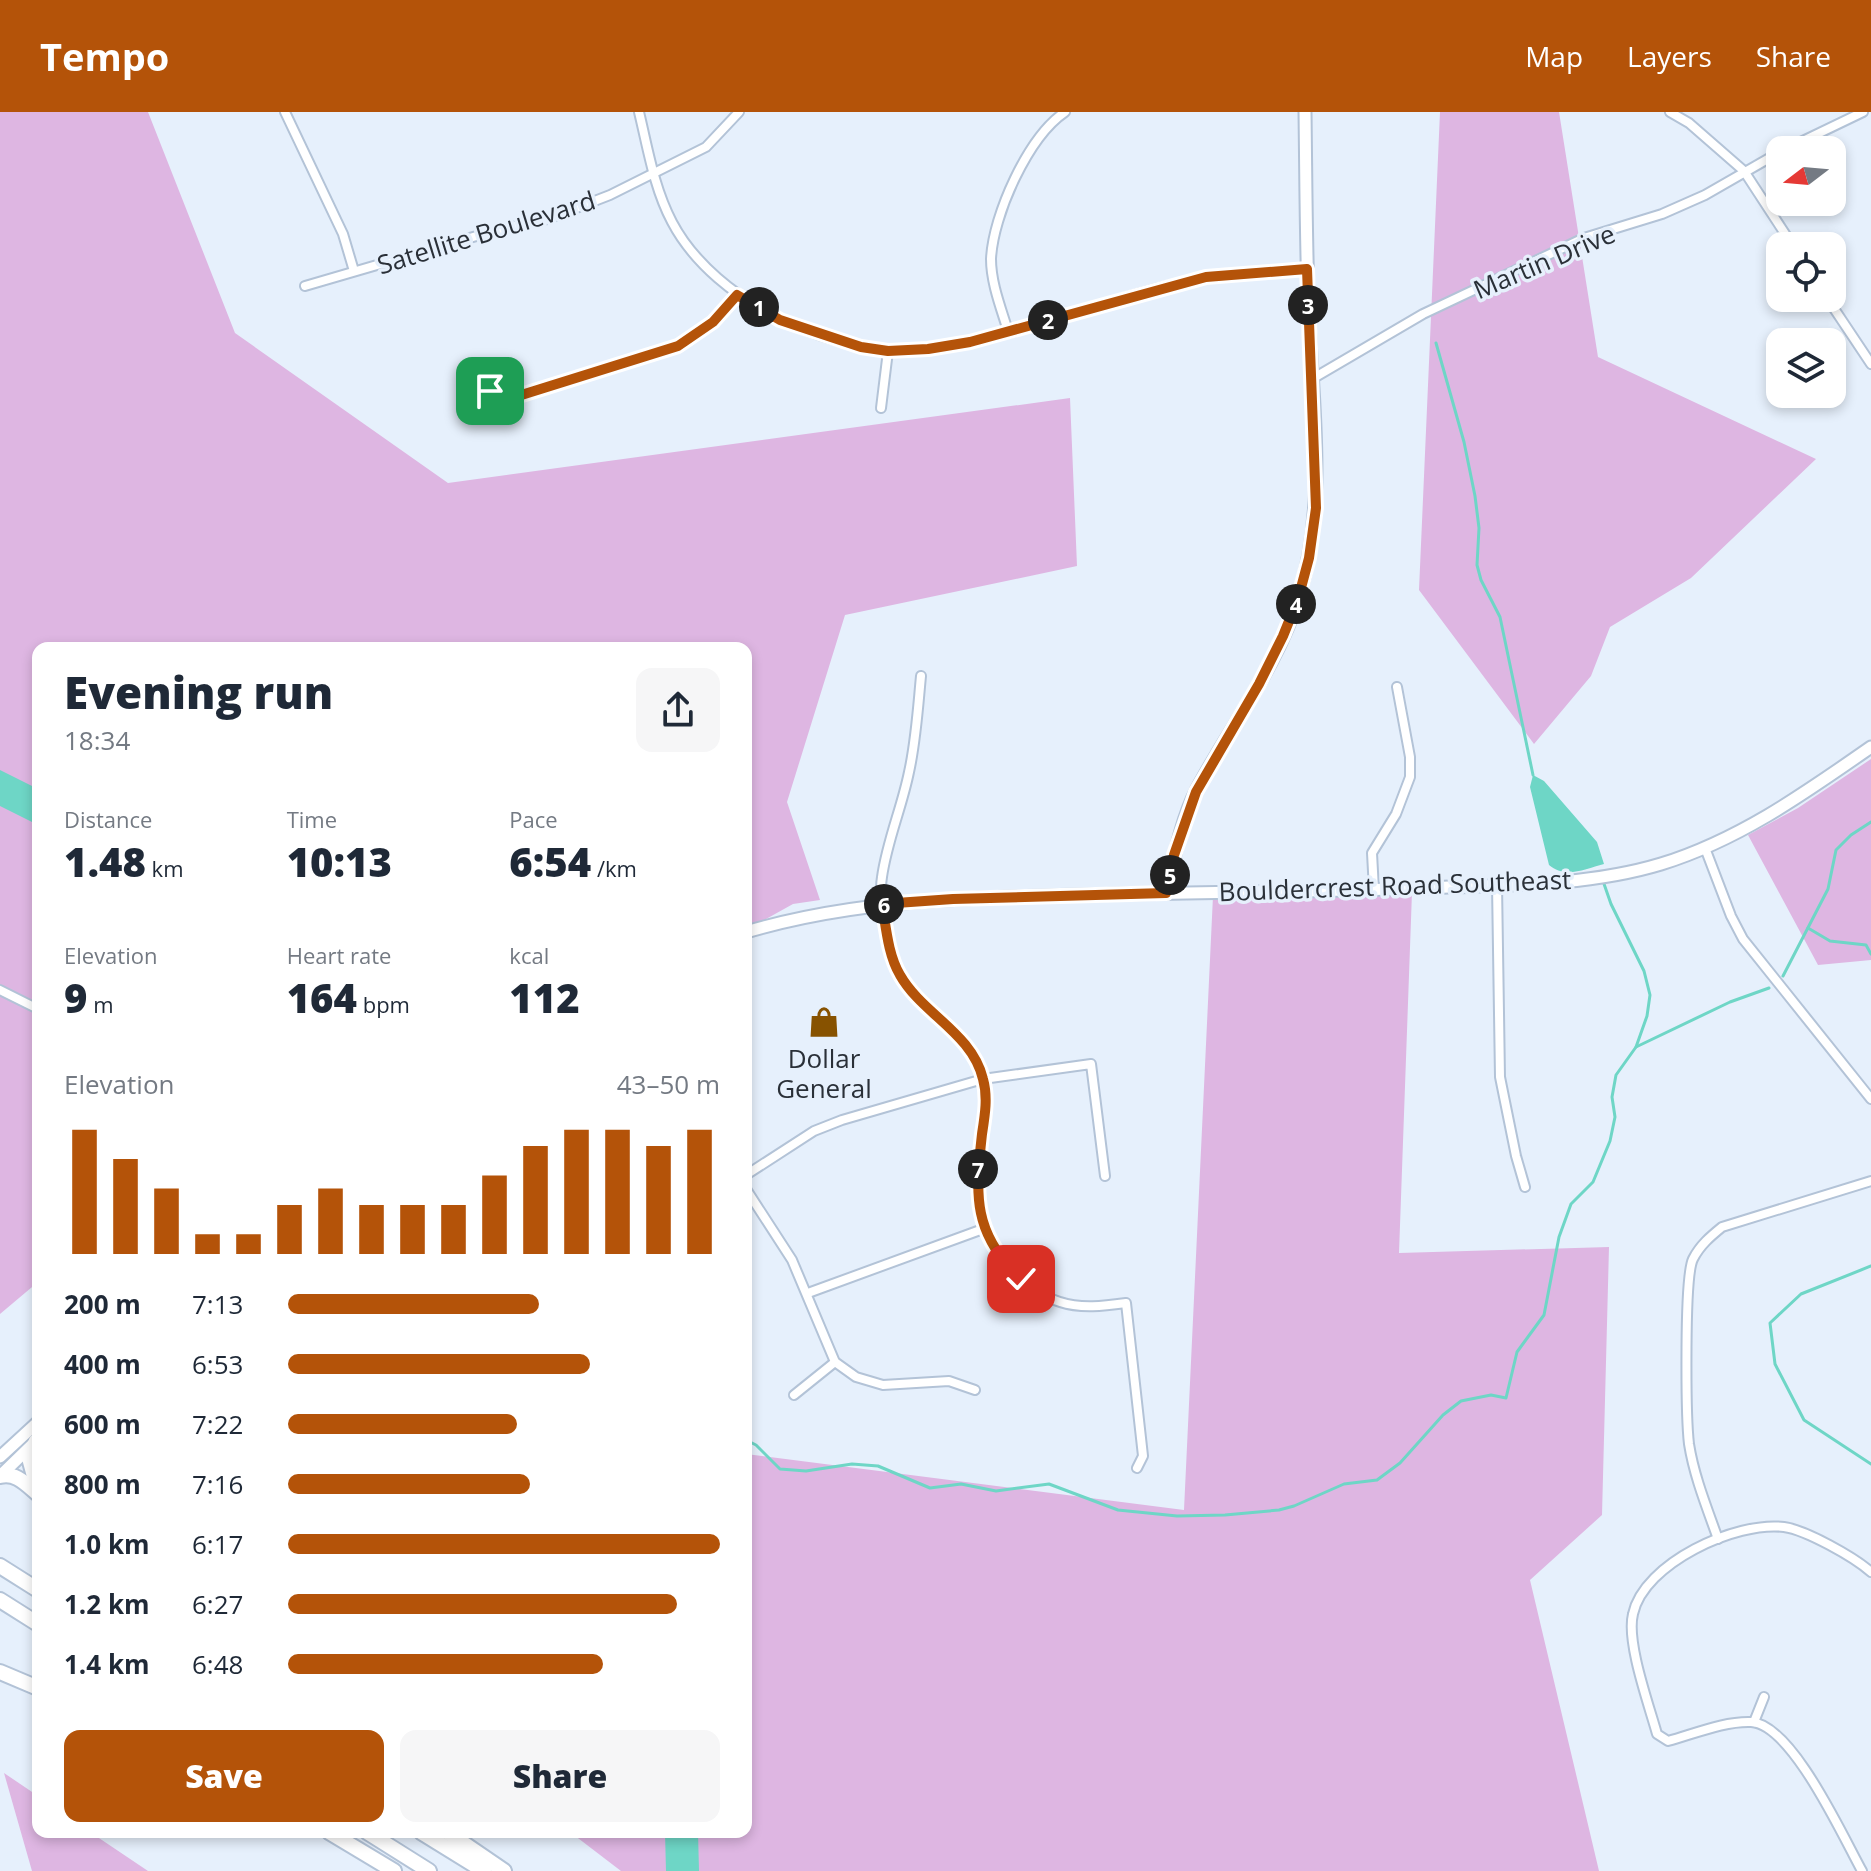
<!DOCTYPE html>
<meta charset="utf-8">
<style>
body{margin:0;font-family:"Open Sans",sans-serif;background:#f6f6f7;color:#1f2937;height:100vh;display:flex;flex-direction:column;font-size:30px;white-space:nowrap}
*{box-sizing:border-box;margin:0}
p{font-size:26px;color:#747a83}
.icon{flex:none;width:44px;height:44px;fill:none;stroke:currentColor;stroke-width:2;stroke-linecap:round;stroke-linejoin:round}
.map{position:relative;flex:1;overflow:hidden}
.drawer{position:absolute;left:32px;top:530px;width:720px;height:1196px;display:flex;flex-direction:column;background:#fff;border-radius:16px;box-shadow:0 4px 12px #0003}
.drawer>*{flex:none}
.needle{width:52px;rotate:254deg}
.tools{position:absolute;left:1766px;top:24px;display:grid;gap:16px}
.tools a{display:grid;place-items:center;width:80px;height:80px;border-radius:16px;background:#fff;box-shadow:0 4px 12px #0003;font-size:40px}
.pin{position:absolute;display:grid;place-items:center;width:68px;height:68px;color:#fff;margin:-34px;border-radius:16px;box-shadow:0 4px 12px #0006}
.km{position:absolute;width:40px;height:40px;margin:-20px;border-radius:50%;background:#222;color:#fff;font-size:22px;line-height:40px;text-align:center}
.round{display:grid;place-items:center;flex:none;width:84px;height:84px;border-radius:16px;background:#f6f6f7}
.head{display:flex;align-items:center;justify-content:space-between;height:136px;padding:0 32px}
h1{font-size:44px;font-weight:800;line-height:60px}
.metrics{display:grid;grid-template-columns:repeat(3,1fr);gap:12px;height:136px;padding:8px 32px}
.metrics div{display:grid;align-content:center}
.metrics b{font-size:40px;font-weight:800}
.metrics small{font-size:22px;font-weight:400}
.metrics p{font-size:22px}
.chart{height:224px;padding:16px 32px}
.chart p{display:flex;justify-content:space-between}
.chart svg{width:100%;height:144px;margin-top:8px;stroke:#b45309;stroke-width:6}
.button{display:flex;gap:16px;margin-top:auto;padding:16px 32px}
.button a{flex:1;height:92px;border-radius:16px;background:#b45309;color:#fff;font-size:32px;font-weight:800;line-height:92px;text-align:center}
.button a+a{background:#f6f6f7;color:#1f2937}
ul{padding:0 32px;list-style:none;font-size:26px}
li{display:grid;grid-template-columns:128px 96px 1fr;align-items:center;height:60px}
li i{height:20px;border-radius:10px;background:#b45309}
header{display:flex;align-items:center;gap:48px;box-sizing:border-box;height:112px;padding:0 40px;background:#b45309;color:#fff}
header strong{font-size:38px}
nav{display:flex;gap:44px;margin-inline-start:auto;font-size:28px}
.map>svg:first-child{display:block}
</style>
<header>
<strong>Tempo</strong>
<nav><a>Map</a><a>Layers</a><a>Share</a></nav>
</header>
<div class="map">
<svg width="1871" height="1759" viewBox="0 0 1871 1759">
<rect width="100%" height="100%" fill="#e6f0fc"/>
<g fill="#deb6e2">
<polygon points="0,0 148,0 235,221 448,371 1070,286 1077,454 845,503 787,690 820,788 793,792 746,818 746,536 38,536 38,1170 0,1202"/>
<polygon points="1440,0 1559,0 1598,245 1816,347 1691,466 1610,515 1591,564 1534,632 1419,478"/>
<polygon points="1871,647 1871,848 1818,853 1748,723 1798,696"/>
<polygon points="1412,780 1399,1141 1609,1135 1602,1403 1530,1468 1599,1759 621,1759 570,1720 746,1720 746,1342 1184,1398 1213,784"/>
<polygon points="4,1661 38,1684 38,1720 90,1720 148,1759 32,1759"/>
</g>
<g fill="#6ed6c6">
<polygon points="0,658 38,677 38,713 0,694"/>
<path d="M1533 663 1544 669 1597 730 1604 752C1585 757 1565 767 1549 753L1530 675Z"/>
<polygon points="665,1720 698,1720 699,1759 666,1759"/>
</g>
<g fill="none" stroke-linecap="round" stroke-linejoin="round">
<g stroke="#6ed6c6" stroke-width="3">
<polyline points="1436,231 1464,330 1475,384 1479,416 1477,453 1481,468 1500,505 1533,663"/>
<polyline points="1808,816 1830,829 1866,833 1871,842"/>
<polyline points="1783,864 1828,777 1836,738 1851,723 1871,710"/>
<polyline points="1636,935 1730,890 1769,876"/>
<polyline points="1871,1154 1801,1182 1770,1211 1775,1252 1804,1308 1871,1352"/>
<polyline points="746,1328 756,1333 780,1357 806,1359 852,1352 878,1354 930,1376 961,1372 996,1379 1049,1372 1118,1398 1177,1404 1225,1403 1279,1398 1294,1394 1344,1372 1377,1368 1400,1351 1443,1303 1461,1289 1491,1283 1506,1286 1517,1240 1544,1203 1559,1125 1571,1092 1593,1070 1610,1029 1615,1005 1612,985 1616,963 1636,935 1647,904 1650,883 1644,859 1611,792 1603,769"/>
</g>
<defs>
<g id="street">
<polyline points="285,0 343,122 354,159"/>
<path d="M639 0C648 37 654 76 672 110 715 192 839 248 929 237 1006 228 1088 194 1163 175 1211 163 1258 160 1307 157"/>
<polyline points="1670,0 1689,11 1744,59 1793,134"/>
<polyline points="1784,38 1863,0"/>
<polyline points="305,174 497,118 548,107 610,83 706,35 739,0"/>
<polyline points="1827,186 1871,252"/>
<path d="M1008 219C1001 196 991 171 991 147 993 103 1028 25 1065 0"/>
<polyline points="1312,267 1423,202 1584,126 1662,102 1705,83 1780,40"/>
<polyline points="490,279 515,285 678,234 713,210 737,183"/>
<polyline points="881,296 888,239"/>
<path d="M921 564C918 595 916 629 909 660 902 695 887 729 882 765 879 782 884 802 887 819 890 833 892 847 898 860 918 902 972 919 983 967 991 999 979 1032 977 1063 975 1117 1005 1174 1060 1190 1081 1197 1104 1194 1126 1191L1143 1344 1137 1356"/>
<polyline points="1705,736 1731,804 1743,827 1871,987"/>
<polyline points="1497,773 1500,965 1516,1044 1525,1075"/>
<polyline points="1374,778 1372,741 1396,702 1410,665 1410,645 1397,575"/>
<polyline points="0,878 38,897"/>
<polyline points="746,1063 814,1019 842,1008 983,967 1091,952 1105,1064"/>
<polyline points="746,1077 792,1148 835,1250 856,1265 883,1273 949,1269 975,1278"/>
<polyline points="808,1181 983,1117"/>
<polyline points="794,1283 835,1250"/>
<path d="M1718 1427C1707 1396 1694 1364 1689 1332 1686 1306 1684 1165 1693 1147 1700 1133 1711 1124 1722 1115L1871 1069"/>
<polyline points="1754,1610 1764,1585"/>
<path d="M1862 1759C1843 1725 1792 1612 1751 1610 1724 1609 1694 1622 1668 1629L1657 1622C1649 1593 1626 1530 1633 1502 1644 1451 1736 1409 1784 1415 1806 1418 1854 1445 1871 1460"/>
</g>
<g id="secondary">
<path d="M1166 781C1174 747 1181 708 1197 677 1231 613 1278 554 1299 484 1326 396 1314 303 1309 212 1306 142 1306 71 1305 0"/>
<path d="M746 820C810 801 876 792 943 788 1102 779 1262 782 1421 776 1499 773 1585 775 1661 752 1739 728 1805 681 1871 635"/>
<polyline points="0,1345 38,1310"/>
<polyline points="0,1364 34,1331"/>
</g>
<g id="highway">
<polyline points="36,1329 29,1346 38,1379"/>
<path d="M0 1364C16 1360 26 1372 38 1382"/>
<polyline points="0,1454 38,1478"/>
<polyline points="0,1488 38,1512"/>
<polyline points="0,1560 38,1576"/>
<polyline points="329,1720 394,1759"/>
<polyline points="367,1720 429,1759"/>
<polyline points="421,1720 484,1759"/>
<polyline points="447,1720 504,1759"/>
</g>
</defs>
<use href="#street" stroke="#b3c3d7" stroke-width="12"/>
<use href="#secondary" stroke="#b3c3d7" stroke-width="15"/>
<use href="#highway" stroke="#b3c3d7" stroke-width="18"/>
<use href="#street" stroke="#fff" stroke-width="8"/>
<use href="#secondary" stroke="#fff" stroke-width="11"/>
<use href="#highway" stroke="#fff" stroke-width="14"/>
</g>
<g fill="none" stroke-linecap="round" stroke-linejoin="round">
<defs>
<path id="route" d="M490 279 515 285 678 234 713 210 737 183 780 208 861 235 888 239 928 237 970 230 1206 165 1307 157 1316 396 1309 446 1298 487 1283 524 1259 572 1196 680 1174 743 1166 781 953 787 882 792C886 815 888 843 900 863 922 902 972 921 983 967 988 985 985 1003 982 1022 975 1084 973 1122 1021 1167"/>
</defs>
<use href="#route" stroke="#fff" stroke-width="16"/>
<use href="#route" stroke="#b45309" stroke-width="10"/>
</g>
<defs>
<symbol id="shop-bare" viewBox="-9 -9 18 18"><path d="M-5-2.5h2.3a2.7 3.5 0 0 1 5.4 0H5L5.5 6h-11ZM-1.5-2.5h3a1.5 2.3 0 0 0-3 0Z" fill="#875200" stroke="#e6f0fc" stroke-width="2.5" paint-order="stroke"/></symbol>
</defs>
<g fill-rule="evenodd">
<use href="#shop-bare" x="802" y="888" width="44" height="44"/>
</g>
<g text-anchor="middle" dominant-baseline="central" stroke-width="7" stroke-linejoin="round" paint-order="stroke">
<g font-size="26" fill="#2a3038" stroke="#e6f0fc">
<text transform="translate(486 120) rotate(-17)">Satellite Boulevard</text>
<text transform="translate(1544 149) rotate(-23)">Martin Drive</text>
<text transform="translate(1395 773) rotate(-2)">Bouldercrest Road Southeast</text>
</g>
<g font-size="26" fill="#2a3038" stroke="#e6f0fc">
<text x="824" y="946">Dollar<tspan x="824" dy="30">General</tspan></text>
</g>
</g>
</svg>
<div class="tools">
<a><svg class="needle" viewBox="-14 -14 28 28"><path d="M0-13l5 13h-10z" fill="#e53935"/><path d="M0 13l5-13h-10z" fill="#747a83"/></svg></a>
<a><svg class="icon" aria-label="locate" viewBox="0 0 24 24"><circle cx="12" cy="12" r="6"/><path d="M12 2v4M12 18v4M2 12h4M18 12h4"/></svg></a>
<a><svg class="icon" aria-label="layers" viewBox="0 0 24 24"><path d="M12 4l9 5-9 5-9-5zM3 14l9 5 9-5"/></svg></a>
</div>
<div class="pin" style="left:490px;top:279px;background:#1e9e55"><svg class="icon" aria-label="arrive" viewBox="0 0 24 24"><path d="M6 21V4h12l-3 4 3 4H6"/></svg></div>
<div class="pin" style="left:1021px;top:1167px;background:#d93025"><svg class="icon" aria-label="check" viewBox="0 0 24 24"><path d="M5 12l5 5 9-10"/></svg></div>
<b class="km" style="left:759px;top:195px">1</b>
<b class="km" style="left:1048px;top:208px">2</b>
<b class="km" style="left:1308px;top:193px">3</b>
<b class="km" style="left:1296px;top:492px">4</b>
<b class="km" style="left:1170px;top:763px">5</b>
<b class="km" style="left:884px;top:792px">6</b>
<b class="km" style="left:978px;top:1057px">7</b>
<section class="drawer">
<div class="head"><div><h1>Evening run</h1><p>18:34</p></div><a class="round"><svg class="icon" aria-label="share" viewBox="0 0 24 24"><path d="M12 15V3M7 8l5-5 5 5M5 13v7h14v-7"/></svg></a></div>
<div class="metrics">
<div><p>Distance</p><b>1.48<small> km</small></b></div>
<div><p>Time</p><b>10:13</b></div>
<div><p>Pace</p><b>6:54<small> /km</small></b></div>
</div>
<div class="metrics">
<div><p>Elevation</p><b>9<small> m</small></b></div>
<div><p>Heart rate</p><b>164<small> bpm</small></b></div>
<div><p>kcal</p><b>112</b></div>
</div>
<div class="chart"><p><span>Elevation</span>43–50 m</p>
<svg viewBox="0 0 160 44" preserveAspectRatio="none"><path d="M5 44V6M15 44V15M25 44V24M35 44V38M45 44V38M55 44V29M65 44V24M75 44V29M85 44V29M95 44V29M105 44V20M115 44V11M125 44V6M135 44V6M145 44V11M155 44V6"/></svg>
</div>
<ul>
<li><b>200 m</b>7:13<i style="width:58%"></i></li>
<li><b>400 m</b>6:53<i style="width:70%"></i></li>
<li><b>600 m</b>7:22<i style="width:53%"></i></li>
<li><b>800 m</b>7:16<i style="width:56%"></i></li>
<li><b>1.0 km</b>6:17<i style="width:100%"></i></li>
<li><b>1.2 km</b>6:27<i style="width:90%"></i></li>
<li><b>1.4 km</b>6:48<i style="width:73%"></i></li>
</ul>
<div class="button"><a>Save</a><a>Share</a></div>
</section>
</div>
